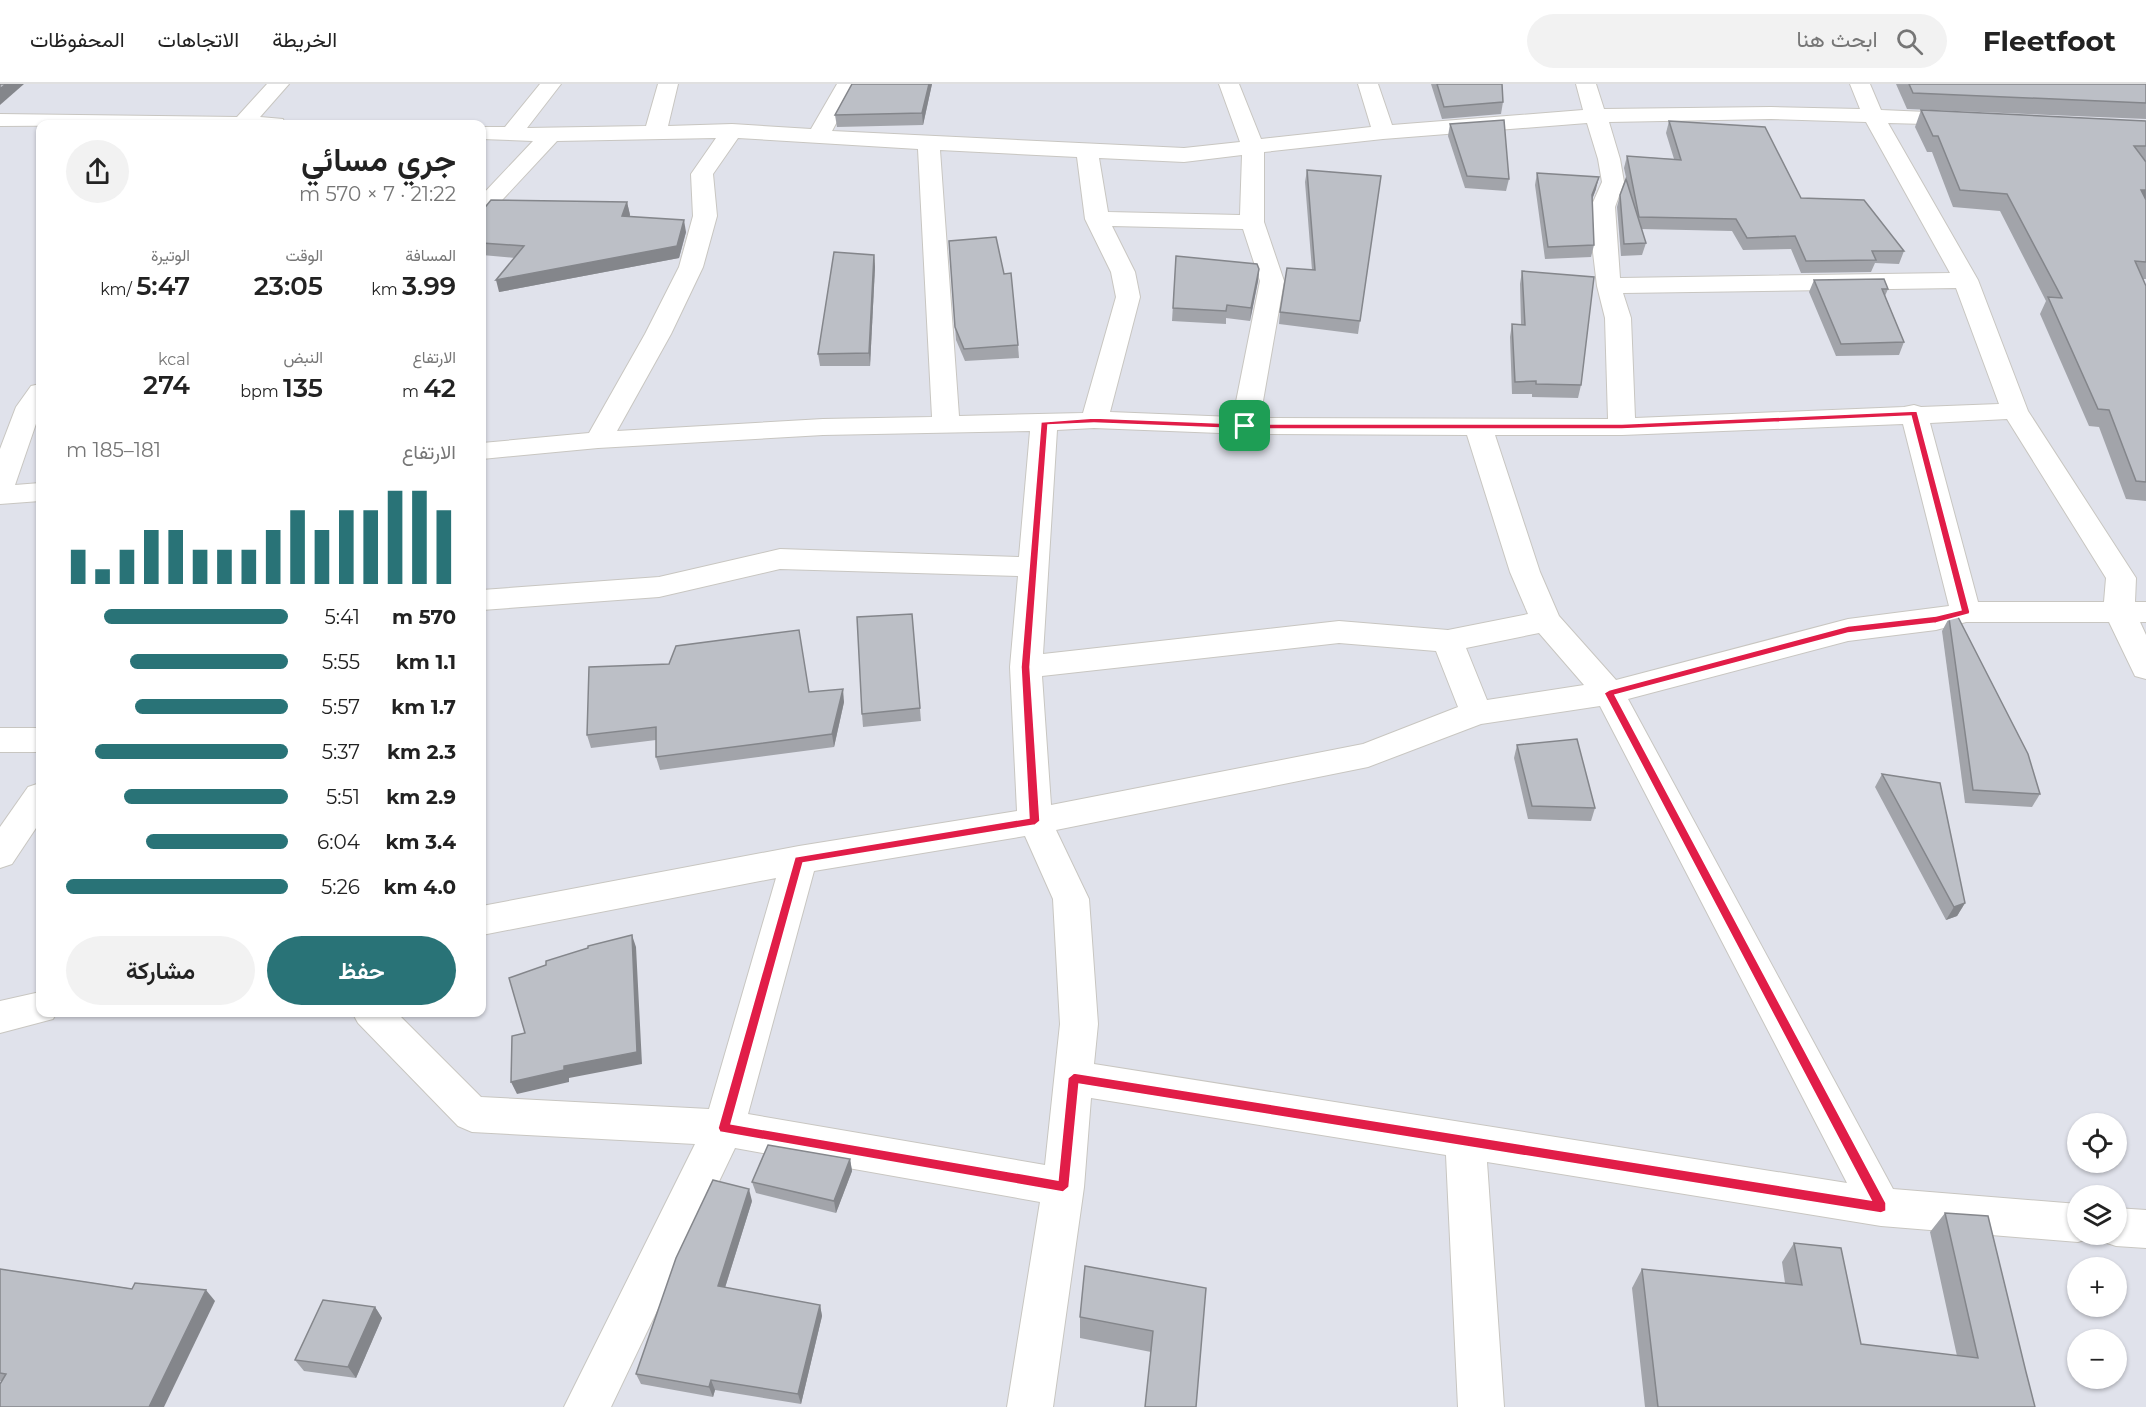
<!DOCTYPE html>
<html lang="ar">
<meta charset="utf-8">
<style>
body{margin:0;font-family:Montserrat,Vazirmatn,sans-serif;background:#f2f2f2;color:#222;direction:rtl;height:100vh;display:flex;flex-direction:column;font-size:22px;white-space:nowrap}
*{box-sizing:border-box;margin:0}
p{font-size:20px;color:#767676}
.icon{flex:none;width:33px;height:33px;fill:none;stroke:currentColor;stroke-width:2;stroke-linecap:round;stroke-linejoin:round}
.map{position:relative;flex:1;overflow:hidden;direction:ltr}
.side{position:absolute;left:36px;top:36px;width:450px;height:897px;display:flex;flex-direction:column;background:#fff;border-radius:12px;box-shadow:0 2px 4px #0004;direction:rtl}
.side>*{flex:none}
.fabs{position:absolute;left:2067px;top:1029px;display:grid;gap:12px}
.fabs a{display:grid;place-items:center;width:60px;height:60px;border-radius:50%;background:#fff;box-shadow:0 2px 4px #0004;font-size:30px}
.pin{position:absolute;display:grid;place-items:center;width:51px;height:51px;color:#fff;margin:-26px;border-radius:12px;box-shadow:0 3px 9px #0006}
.round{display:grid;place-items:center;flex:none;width:63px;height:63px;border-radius:32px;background:#f2f2f2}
.summary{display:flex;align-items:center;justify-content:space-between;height:102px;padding:0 30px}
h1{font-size:33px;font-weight:600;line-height:45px}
.figures{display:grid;grid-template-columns:repeat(3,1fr);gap:9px;height:102px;padding:6px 30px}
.figures div{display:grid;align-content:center}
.figures b{font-size:26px;font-weight:600}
.figures small{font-size:16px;font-weight:400}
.figures p{font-size:16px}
.chart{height:168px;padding:12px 30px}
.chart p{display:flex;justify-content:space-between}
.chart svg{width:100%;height:108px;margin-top:6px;stroke:#297377;stroke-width:6}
.cta{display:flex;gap:12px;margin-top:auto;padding:12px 30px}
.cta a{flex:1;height:69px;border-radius:36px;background:#297377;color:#fff;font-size:24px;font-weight:600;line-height:69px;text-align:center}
.cta a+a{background:#f2f2f2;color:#222}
ul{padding:0 30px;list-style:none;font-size:20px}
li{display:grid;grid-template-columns:96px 72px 1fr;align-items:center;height:45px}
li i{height:15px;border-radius:8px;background:#297377}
header{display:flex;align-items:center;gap:36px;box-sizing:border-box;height:84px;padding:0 30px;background:#fff;border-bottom:2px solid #e0e0e0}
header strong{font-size:28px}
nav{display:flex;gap:33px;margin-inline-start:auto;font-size:21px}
.search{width:420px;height:54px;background:#f2f2f2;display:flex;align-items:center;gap:15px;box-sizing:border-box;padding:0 21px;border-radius:33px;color:#767676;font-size:22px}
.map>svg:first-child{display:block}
</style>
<header>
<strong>Fleetfoot</strong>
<div class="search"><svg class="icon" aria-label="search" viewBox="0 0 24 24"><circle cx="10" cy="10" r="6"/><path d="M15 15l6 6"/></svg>ابحث هنا</div>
<nav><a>الخريطة</a><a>الاتجاهات</a><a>المحفوظات</a></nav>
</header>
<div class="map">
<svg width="2146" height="1323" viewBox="0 0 2146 1323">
<rect width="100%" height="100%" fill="#e0e2eb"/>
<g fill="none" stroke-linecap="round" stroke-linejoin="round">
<defs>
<g id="minor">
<polygon points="267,0 289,0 260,33 283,35 285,40 0,42 0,30 237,33"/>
<path d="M540 0H561L527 44 646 42 658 0H678L668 42 732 40 811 45 837 0H857L832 47 1184 64 1240 58 1219 0H1239L1261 55 1371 43 1358 0H1378L1392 41 1583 26 1576 0H1596L1604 25 1771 23 1860 25 1850 0H1870L1881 26 1972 30 1975 35 1972 40 1964 41 1888 39 1978 196 2028 327 2136 494 2135 518H2146V538H2140L2146 551V595L2135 592 2109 538H1966L1936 546 1848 557 1628 615 1893 1105 2078 1120V1150H2094L2093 1153 2078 1158 1881 1142 1487 1078 1504 1323H1458L1446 1071 1091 1014 1084 1103 1053 1323H1007L1040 1118 735 1064 611 1323H564L695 1060 472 1048 458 1042 358 939 352 928H396L481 1013 709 1025 776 794 482 851V822L799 762 1017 727 1010 583 1018 492 780 485 659 513 482 526V506L659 493 780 465 1019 473 1030 347 823 351 598 364 482 375V359L589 349 645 250 679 183 693 132 691 90 716 54 557 57 490 129 482 131V111L533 57 482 55V43H505ZM1771 35 1866 38 1950 189 1620 194 1615 123 1624 98 1620 75 1609 38ZM1587 39 1598 75 1602 98 1591 123 1592 160 1597 202 1605 234 1608 335 1260 334 1284 197 1264 138V68L1383 55ZM738 54 918 65 932 333 823 335 617 347 671 250 703 183 717 132 713 90ZM940 66 1077 73 1085 135 1111 188 1116 213 1083 329 959 332ZM1242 71 1240 131 1108 128 1099 74 1184 78ZM1112 142 1243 145 1260 197 1233 333 1110 328 1140 213 1135 188ZM1956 204 1999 320 1921 323 1914 321 1904 323 1635 334 1631 234 1623 209ZM2007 335 2106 494 2104 518H1978L1930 339ZM1903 340 1949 522 1848 535 1616 596 1559 532 1540 488 1495 351H1622ZM1094 344 1245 350 1467 351 1510 488 1528 530 1448 546 1339 537 1043 570 1057 346ZM1539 549 1584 601 1487 616 1466 564ZM1339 559 1436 567 1458 623 1363 660 1051 721 1042 592ZM1600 622 1847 1099 1094 980 1098 940 1089 815 1056 746 1368 683 1481 640ZM1025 752 1053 815 1060 940 1045 1081 748 1030 814 787Z"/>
<polygon points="40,300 40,328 15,401 40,399 40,417 0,420 0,365 16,323 31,302"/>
<rect x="0" y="644" width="40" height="24"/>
<polygon points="40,699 40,738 12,780 0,784 0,743 28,703"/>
<polygon points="40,908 40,928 57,928 53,935 0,949 0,917"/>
<polygon points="2116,1124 2146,1126 2146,1164 2116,1162 2101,1157 2098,1150 2116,1150"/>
</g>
</defs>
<use href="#minor" stroke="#c8c6c1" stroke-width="2"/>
<use href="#minor" fill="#fff" fill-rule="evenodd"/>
</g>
<g fill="#a2a4aa">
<polygon points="852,0 932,0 923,41 837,43 835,31"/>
<polygon points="1431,0 1502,0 1503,18 1501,30 1442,35"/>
<polygon points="1896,0 2146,0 2146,35 1907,25"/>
<polygon points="1921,26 2146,37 2146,195 2143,195 2146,202 2146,417 2126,415 2099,343 2089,342 2040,230 2046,217 2000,127 1953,123 1932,68 1927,68 1915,43"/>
<polygon points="1669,37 1801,114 1904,167 1899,180 1875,179 1871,188 1801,189 1791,165 1743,166 1732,147 1641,145 1646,159 1642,171 1621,172 1617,123 1620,111 1627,98 1624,84 1627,72 1674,75 1666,49"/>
<polygon points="1450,40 1509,95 1506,107 1465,104 1448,52"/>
<polygon points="1307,86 1381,92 1358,250 1279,240 1280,228 1312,186 1305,98"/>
<polygon points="1537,89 1596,105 1592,116 1594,161 1591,173 1545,175 1535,101"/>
<polygon points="627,118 630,131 629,133 686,148 679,174 499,208 515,174 482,171 482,127"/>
<polygon points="949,157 1018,261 1019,274 965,277 956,256"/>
<polygon points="874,171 875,183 870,282 820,282 818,270"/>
<polygon points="1176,172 1259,185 1258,197 1250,237 1226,234 1226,240 1172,237"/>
<polygon points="1522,187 1581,301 1578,314 1532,313 1532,310 1512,310 1510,253 1512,240 1521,240 1520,200"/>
<polygon points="1814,196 1888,205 1885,212 1904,258 1899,271 1836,272 1809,208"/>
<polygon points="912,530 921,637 863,643 862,630"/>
<polygon points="1949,534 2040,710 2032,723 1965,719 1942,547"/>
<polygon points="844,618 834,663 660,686 656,673 656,656 591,664 587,651"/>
<polygon points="1517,661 1595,724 1591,737 1528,735 1514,674"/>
<polygon points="1882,690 1965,819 1957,832 1946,836 1875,703"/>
<polygon points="850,1075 852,1087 836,1129 756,1109 752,1098"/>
<polygon points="752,1117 725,1204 820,1221 822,1232 801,1320 715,1306 713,1313 641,1300 636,1290"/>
<polygon points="1945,1129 2026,1288 2035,1323 1645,1323 1632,1204 1642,1185 1785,1199 1782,1178 1794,1159 1861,1260 1957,1272 1930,1148"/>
<polygon points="0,1185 215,1217 1,1297 0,1297"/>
<polygon points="1206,1204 1151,1268 1080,1254 1080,1233"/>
<polygon points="375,1223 382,1234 356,1294 304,1287 295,1276"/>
</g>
<g fill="#84868b">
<polygon points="6,0 24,0 0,21 0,5"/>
<polygon points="929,0 932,0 923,41 922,29"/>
<polygon points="1599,93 1596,105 1589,123 1592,111"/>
<polygon points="2141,106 2146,106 2146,121"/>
<polygon points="627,118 630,131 625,145 622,132"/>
<polygon points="684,136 686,148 679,174 499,208 496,196"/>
<polygon points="874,171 875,183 870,282 869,269"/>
<polygon points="1259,185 1258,197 1250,237 1251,224"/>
<polygon points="843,605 844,618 834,663 832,650"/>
<polygon points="1965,819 1957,832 1946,836 1954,823"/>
<polygon points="632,851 636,863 642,980 569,994 569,998 517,1010 511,998 564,982"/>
<polygon points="850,1075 852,1087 836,1129 834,1117"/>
<polygon points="749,1105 752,1117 722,1213 718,1202"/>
<polygon points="206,1206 215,1217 164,1323 149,1323"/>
<polygon points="820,1221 822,1232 801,1320 798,1310"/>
<polygon points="375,1223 382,1234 356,1294 348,1283"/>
<polygon points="711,1296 715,1306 713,1313 709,1303"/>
</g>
<g fill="#bcbfc6" stroke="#84868b" stroke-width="1.5">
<polygon points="0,0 6,0 0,5"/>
<polygon points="852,0 929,0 922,29 835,31"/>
<polygon points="1437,0 1502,0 1503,18 1444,23"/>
<polygon points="1909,0 2146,0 2146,19 1913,9"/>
<polygon points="1921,26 2146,37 2146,62 2134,62 2146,78 2146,106 2141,106 2146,116 2146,178 2135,177 2146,202 2146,398 2136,397 2109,326 2098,325 2048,213 2062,214 2007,110 1960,106 1938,52 1933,52"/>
<polygon points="1504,36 1509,95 1467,92 1450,40"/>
<polygon points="1669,37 1765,43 1801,114 1864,116 1904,167 1872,167 1876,176 1806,177 1795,152 1747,154 1736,135 1639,133 1627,72 1681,76"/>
<polygon points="1307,86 1381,92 1360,237 1280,228 1287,184 1315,186"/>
<polygon points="1537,89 1599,93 1592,111 1594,161 1548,163"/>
<polygon points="1626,95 1646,159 1624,160 1620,111"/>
<polygon points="491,116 627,118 622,132 684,136 677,162 496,196 524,162 482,159 482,127"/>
<polygon points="996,153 1004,190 1011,189 1018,261 964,265 955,243 949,157"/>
<polygon points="834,168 874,171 869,269 818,270"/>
<polygon points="1176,172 1257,180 1259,185 1251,224 1227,221 1226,227 1173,224"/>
<polygon points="1522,187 1594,193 1581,301 1536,300 1536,297 1515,298 1512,240 1525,241"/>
<polygon points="1884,195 1888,205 1882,205 1904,258 1841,260 1814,196"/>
<polygon points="912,530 920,624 862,630 857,533"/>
<polygon points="1957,531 2028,670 2040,710 1973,706 1949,534"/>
<polygon points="799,546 809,608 843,605 832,650 656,673 656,643 587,651 589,583 669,580 676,562"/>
<polygon points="1577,655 1595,724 1532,722 1517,661"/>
<polygon points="1882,690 1940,699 1965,819 1954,823"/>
<polygon points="632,851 637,968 564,982 564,986 511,998 512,952 525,949 509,894 546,881 546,877 588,864 588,862"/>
<polygon points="768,1061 850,1075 834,1117 752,1098"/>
<polygon points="713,1096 749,1105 718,1202 820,1221 798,1310 711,1296 709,1303 636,1290 676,1174"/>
<polygon points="1945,1129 1988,1132 2026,1288 2035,1323 1658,1323 1642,1185 1802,1201 1794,1159 1841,1164 1861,1260 1978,1274"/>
<polygon points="1085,1182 1206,1204 1196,1323 1145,1323 1153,1247 1080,1233"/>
<polygon points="0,1185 132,1205 135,1199 206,1206 149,1323 0,1323 0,1300 6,1290 0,1289"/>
<polygon points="323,1216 375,1223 348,1283 295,1276"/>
</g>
<path fill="#e11d48" stroke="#fff" stroke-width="1.5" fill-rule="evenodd" d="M1917 327 1970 528 1969 530 1936 539 1848 549 1615 611 1886 1119V1127L1881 1129 1079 1000 1069 1103 1063 1108 720 1048 718 1044 795 773 1029 734 1021 583 1041 338 1094 334 1245 340H1622ZM1911 332 1961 526 1936 532 1848 542 1609 606 1604 609 1871 1116 1074 989 1068 994 1058 1096 731 1040 803 779 1035 741 1040 737 1030 583 1048 341 1094 339 1245 345H1622Z"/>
</svg>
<div class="fabs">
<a><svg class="icon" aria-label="locate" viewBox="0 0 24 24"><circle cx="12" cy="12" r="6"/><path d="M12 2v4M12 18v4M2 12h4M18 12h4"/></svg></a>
<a><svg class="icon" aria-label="layers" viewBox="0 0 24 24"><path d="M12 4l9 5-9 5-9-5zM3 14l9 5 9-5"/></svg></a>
<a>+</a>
<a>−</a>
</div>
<div class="pin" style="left:1245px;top:342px;background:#1e9e55"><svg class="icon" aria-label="arrive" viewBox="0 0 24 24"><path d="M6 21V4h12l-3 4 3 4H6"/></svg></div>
<section class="side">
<div class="summary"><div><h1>جري مسائي</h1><p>21:22 · 7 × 570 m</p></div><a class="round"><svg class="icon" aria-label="share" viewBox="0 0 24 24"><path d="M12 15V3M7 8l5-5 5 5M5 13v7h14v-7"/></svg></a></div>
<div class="figures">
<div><p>المسافة</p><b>3.99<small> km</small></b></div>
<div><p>الوقت</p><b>23:05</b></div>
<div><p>الوتيرة</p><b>5:47<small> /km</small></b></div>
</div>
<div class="figures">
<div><p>الارتفاع</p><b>42<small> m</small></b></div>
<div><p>النبض</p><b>135<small> bpm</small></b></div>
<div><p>kcal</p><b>274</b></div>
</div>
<div class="chart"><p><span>الارتفاع</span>181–185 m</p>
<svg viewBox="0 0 160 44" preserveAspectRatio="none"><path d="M5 44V30M15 44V38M25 44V30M35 44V22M45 44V22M55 44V30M65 44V30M75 44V30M85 44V22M95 44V14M105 44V22M115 44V14M125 44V14M135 44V6M145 44V6M155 44V14"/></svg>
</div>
<ul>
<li><b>570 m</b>5:41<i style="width:83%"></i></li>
<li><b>1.1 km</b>5:55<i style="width:71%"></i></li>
<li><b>1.7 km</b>5:57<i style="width:69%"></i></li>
<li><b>2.3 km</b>5:37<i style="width:87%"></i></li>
<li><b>2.9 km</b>5:51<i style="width:74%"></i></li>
<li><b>3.4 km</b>6:04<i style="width:64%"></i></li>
<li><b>4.0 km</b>5:26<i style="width:100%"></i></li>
</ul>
<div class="cta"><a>حفظ</a><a>مشاركة</a></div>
</section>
</div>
